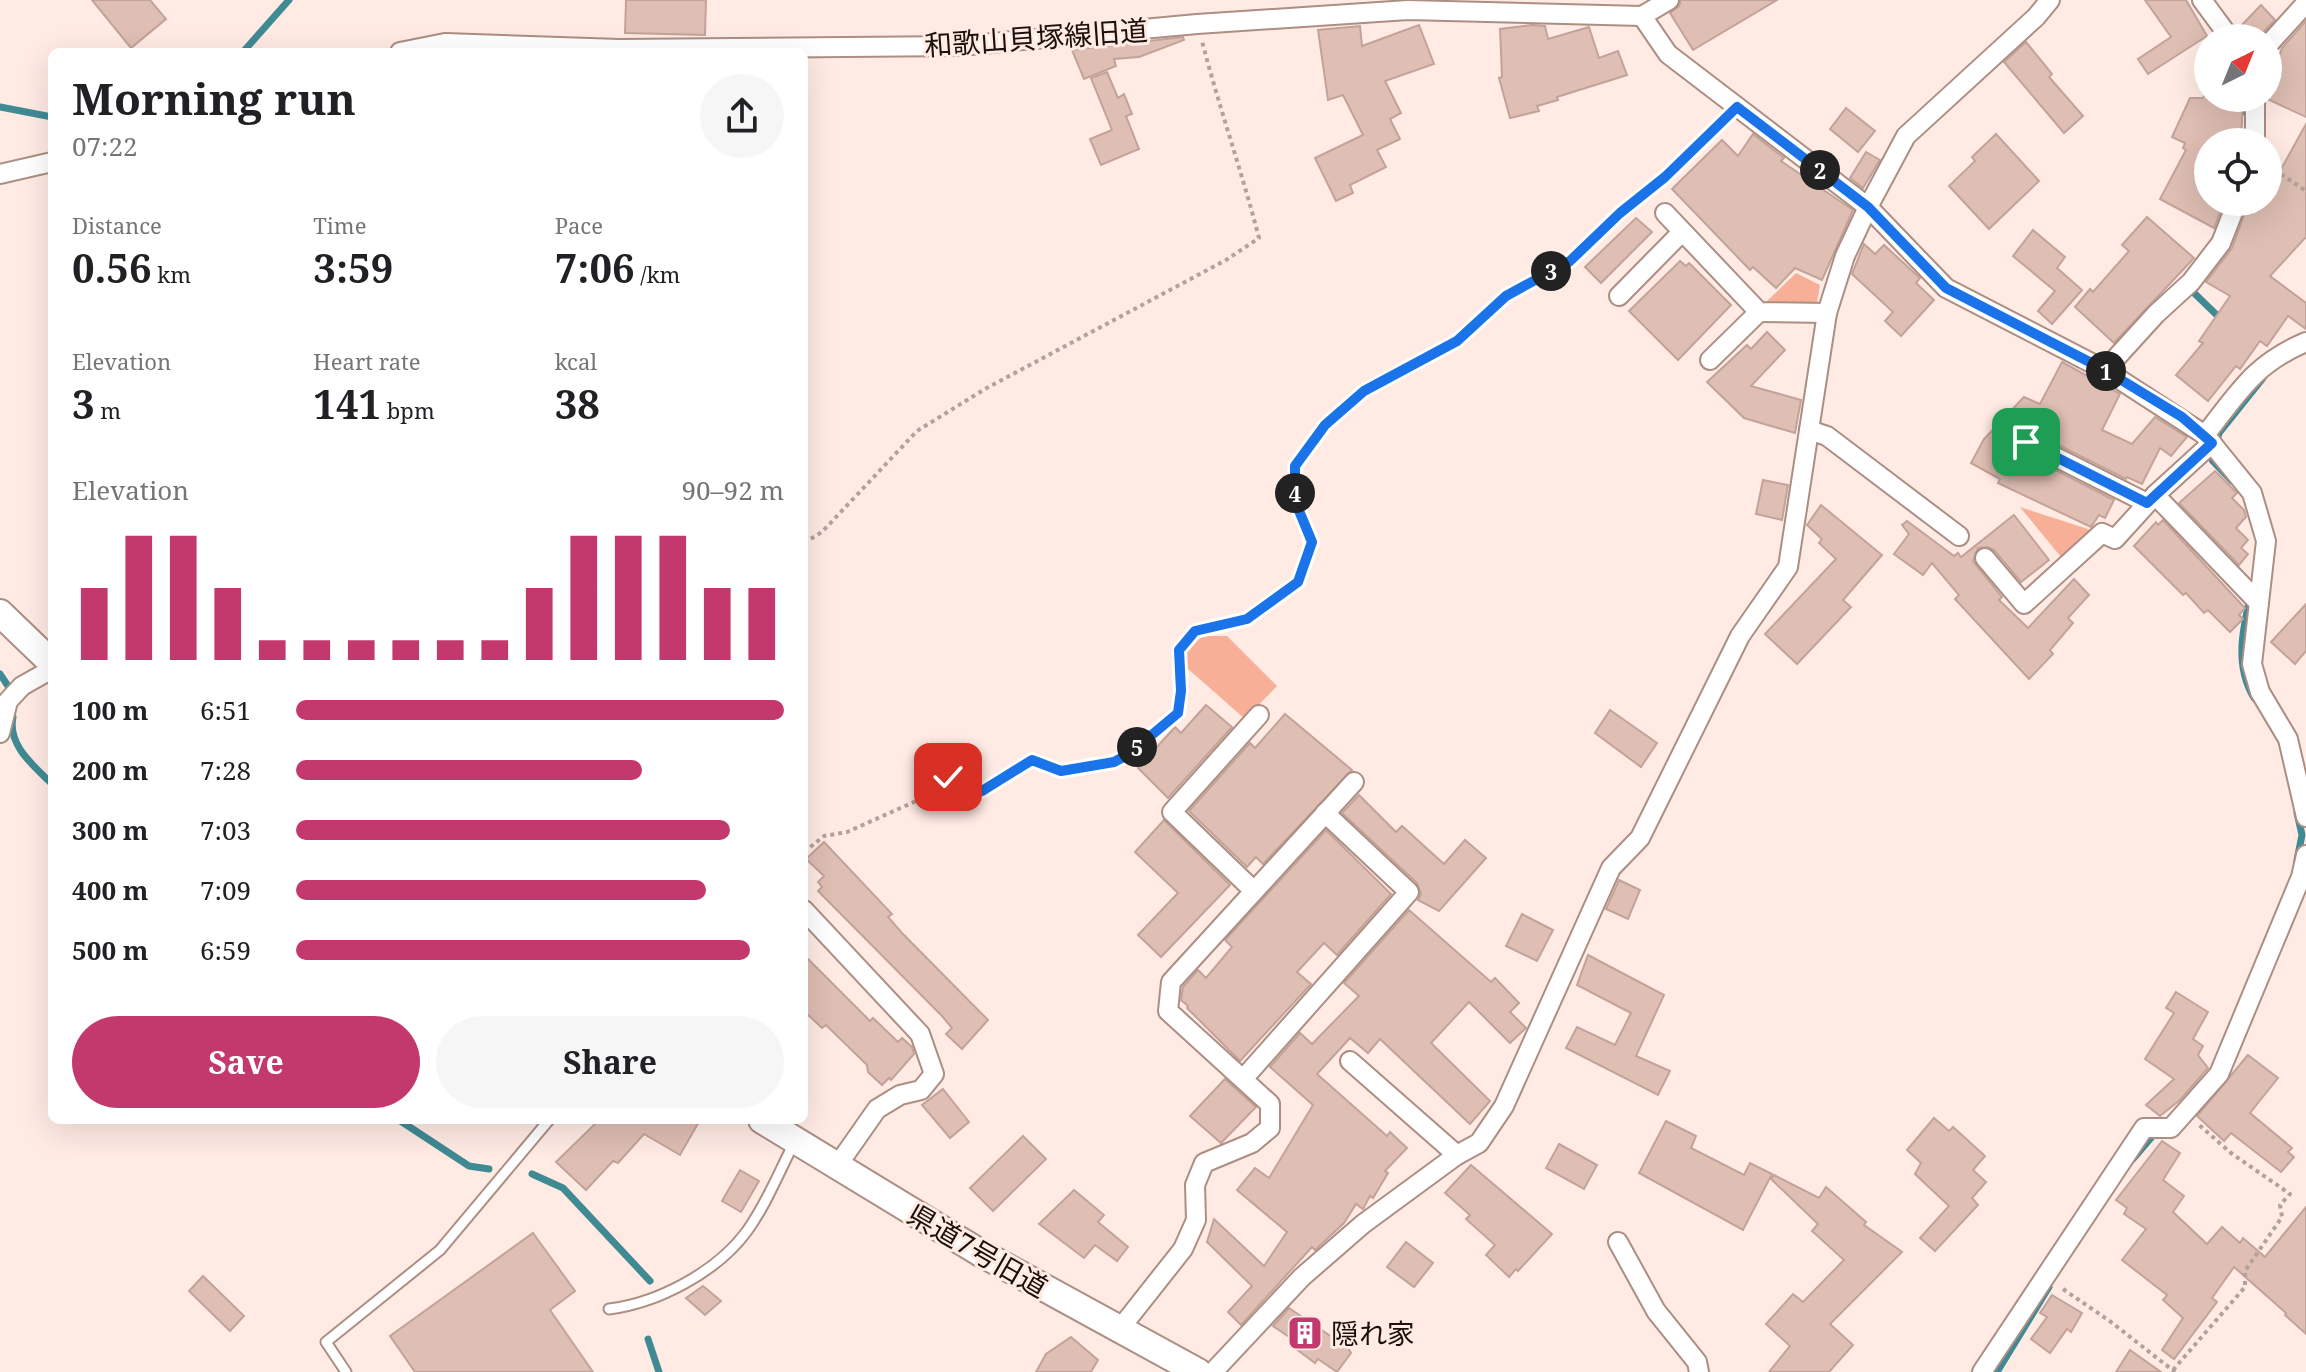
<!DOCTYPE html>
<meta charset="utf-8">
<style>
body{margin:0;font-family:"Noto Serif","Noto Sans JP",serif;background:#f6f6f6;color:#202124;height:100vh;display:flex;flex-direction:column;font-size:30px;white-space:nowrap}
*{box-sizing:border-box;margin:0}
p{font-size:26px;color:#757577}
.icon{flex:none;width:44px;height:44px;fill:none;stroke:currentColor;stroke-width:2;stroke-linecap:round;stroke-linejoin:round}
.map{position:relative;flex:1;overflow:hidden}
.side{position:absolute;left:48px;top:48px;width:760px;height:1076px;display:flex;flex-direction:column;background:#fff;border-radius:12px;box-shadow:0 8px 32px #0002}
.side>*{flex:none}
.needle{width:52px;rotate:43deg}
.buttons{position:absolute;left:2194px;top:24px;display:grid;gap:16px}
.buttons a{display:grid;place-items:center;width:88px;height:88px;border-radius:50%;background:#fff;box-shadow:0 8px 32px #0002;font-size:40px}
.pin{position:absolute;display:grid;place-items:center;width:68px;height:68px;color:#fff;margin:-34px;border-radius:16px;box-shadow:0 4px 12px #0006}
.km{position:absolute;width:40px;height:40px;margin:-20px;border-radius:50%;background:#222;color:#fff;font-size:22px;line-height:40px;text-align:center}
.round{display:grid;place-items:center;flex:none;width:84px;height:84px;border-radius:42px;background:#f6f6f6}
.summary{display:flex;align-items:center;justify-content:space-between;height:136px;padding:0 24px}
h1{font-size:44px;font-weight:700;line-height:60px}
.figures{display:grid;grid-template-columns:repeat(3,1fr);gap:12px;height:136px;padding:8px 24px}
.figures div{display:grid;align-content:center}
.figures b{font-size:40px;font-weight:700}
.figures small{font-size:22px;font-weight:400}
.figures p{font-size:22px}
.chart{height:224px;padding:16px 24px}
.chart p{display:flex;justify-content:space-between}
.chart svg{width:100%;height:144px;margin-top:8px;stroke:#c4396d;stroke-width:6}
.cta{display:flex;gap:16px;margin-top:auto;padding:16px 24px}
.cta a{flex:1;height:92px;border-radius:48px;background:#c4396d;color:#fff;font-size:32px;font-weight:700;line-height:92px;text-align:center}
.cta a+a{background:#f6f6f6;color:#202124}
ul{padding:0 24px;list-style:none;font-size:26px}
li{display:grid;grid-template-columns:128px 96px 1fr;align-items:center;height:60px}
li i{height:20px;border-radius:10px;background:#c4396d}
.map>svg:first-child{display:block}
</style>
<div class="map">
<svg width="2306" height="1372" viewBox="0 0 2306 1372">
<rect width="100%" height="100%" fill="#ffebe4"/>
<g fill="#f7b097">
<polygon points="1796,273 1820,285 1817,302 1764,304"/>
<polygon points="2020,507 2091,530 2061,557"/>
<polygon points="1199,636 1227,636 1277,686 1245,719 1187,668 1186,651"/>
</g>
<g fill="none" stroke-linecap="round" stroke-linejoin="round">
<g stroke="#408a94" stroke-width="7">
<polyline points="243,52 289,0"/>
<polyline points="0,107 52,117"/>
<polyline points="2245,112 2247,98"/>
<polyline points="2196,287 2193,292 2223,321"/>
<polyline points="2232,481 2212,460 2219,433 2263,378"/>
<path d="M2250 598C2242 632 2235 666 2254 698"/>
<polyline points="0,674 8,686"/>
<path d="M13 717C7 745 34 766 52 784"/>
<polyline points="2297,860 2302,835 2297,813"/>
<polyline points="399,1120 469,1166 489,1169"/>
<polyline points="2133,1159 2156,1132"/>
<polyline points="532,1174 563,1188 650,1281"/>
<polyline points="648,1339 659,1372"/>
<polyline points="1997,1372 2049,1287"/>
</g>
</g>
<g fill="#dfbeb3" stroke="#c3a399" stroke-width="2">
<polygon points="92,0 150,0 166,19 131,48"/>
<polygon points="626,0 706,0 705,35 625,33"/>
<polygon points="1681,0 1777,0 1693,50 1670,13 1679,6"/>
<polygon points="2145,0 2186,0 2207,36 2148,74 2138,59 2171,37"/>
<polygon points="2261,5 2275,20 2258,38 2242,38 2238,29"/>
<polygon points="2306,21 2306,117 2267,99 2268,85 2282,48"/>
<polygon points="1419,25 1434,64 1385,81 1401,113 1390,119 1400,139 1377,150 1386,167 1350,185 1353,193 1336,201 1315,158 1363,135 1343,95 1328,100 1318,30 1360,26 1362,46"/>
<polygon points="1532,25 1545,26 1548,39 1589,27 1599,58 1618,51 1627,75 1557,97 1558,100 1537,106 1539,111 1510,118 1499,78 1502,77 1500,29"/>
<polygon points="1183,37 1184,40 1139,57 1114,59 1116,66 1084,79 1072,50"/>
<polygon points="2026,42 2052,74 2049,77 2083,116 2064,133 2004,62"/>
<polygon points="1107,72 1118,98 1124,94 1132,114 1126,116 1139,149 1101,165 1090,139 1112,130 1091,78"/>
<polygon points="2205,94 2208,98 2243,98 2241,142 2208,142 2208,202 2224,202 2214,228 2160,199 2186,150 2183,148 2185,143 2172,137 2190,98 2203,98"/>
<polygon points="1846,108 1875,131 1858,152 1830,129"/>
<polygon points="2306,124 2306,237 2270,276 2306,303 2306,329 2288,316 2267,346 2260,341 2240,369 2236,366 2208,401 2176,375 2203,343 2199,341 2230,296 2206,282 2232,248 2249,202 2268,202 2268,175 2275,180"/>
<polygon points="1753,134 1784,158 1781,161 1853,210 1822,280 1795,268 1776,288 1753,267 1750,270 1672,189 1722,140 1738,156"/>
<polygon points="1996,134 2039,181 1989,229 1949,186 1975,161 1972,157"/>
<polygon points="1866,152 1880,160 1863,188 1850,178"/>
<polygon points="2147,217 2194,258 2114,343 2075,307 2090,289 2093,292 2129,251 2122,245"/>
<polygon points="1636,218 1652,232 1601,283 1585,267"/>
<polygon points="2033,230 2065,257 2057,268 2082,290 2052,324 2038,311 2055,291 2013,256"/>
<polygon points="1864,244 1875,254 1884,245 1920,278 1916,283 1934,300 1901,336 1885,321 1893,312 1852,274"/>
<polygon points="1680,261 1686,266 1689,263 1731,305 1678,360 1629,311"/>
<polygon points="1767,332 1785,350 1751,386 1801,400 1795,433 1744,418 1707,382 1747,345 1751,349"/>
<polygon points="2062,362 2120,394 2102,430 2132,444 2155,417 2187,437 2171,456 2160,448 2142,484 2127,477 2126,479 2031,431 2019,432 2014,443 2020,452 2114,500 2105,518 2099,515 2091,527 1998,483 2000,479 1971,463 1984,439 2024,397 2040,404"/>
<polygon points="2215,471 2237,493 2232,498 2244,510 2246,517 2236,528 2248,540 2241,548 2248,554 2239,565 2179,503"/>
<polygon points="1763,480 1788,485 1782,520 1756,514"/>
<polygon points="1821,505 1882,555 1843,600 1851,607 1797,664 1765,634 1836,559 1819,543 1822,539 1807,525"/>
<polygon points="2014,515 2049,560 2021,582 1994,550 1988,547 1978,548 1973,561 2002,597 1999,600 2028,628 2074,579 2089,595 2068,618 2073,623 2050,650 2053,654 2029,679 1955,599 1959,595 1932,563 1923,575 1894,554 1909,534 1902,525 1907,521 1954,556 1958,553 1961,557"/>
<polygon points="2163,520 2245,608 2239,615 2243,619 2230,632 2208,610 2204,613 2186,593 2183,595 2134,546 2156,522 2158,525"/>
<polygon points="2306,604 2306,651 2295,664 2271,642"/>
<polygon points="1206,705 1232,727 1168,798 1138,768 1175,727 1181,733"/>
<polygon points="1610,710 1657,743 1641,767 1595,733"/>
<polygon points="1285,714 1352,770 1263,864 1256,857 1247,867 1189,811 1250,743 1255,748"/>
<polygon points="1359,795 1396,832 1402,826 1444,864 1465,840 1486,858 1439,911 1418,900 1421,894 1417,883 1342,813"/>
<polygon points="1164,820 1230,885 1161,957 1138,935 1178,893 1135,852"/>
<polygon points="1326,830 1391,894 1337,955 1324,943 1297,972 1311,984 1240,1061 1187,1008 1188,1006 1181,1000 1183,987 1198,970 1206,978 1232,947 1225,940"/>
<polygon points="824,842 892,914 888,917 902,933 988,1020 962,1049 946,1034 952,1028 942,1016 818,891 822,887 818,882 824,876 806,859"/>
<polygon points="1619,880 1640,890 1628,919 1606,909"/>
<polygon points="1409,910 1491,982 1495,978 1519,1003 1510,1012 1526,1028 1510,1043 1469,1002 1431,1043 1490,1101 1470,1124 1380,1039 1368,1053 1350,1038 1317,1074 1387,1136 1390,1132 1407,1148 1385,1171 1388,1173 1373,1198 1370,1196 1363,1209 1356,1204 1344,1223 1315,1250 1312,1247 1241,1325 1228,1312 1252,1286 1207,1242 1214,1219 1264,1266 1287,1232 1237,1190 1255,1168 1269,1178 1313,1105 1270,1067 1300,1033 1312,1044 1359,996 1344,983"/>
<polygon points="1522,914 1553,930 1537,961 1506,946"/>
<polygon points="804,955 870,1021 873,1018 898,1042 902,1038 912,1047 914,1054 891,1080 889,1078 882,1085 868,1072 867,1065 826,1025 822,1028 804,1011"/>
<polygon points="1588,955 1664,995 1636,1056 1670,1071 1658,1095 1566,1048 1577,1027 1615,1045 1631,1013 1577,985"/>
<polygon points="2176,992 2208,1012 2193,1039 2203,1046 2198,1055 2208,1068 2180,1100 2160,1116 2146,1105 2174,1079 2145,1059 2174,1013 2166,1008"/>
<polygon points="2248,1055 2278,1078 2250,1113 2292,1148 2288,1152 2294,1157 2281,1172 2231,1133 2224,1141 2197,1116"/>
<polygon points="1225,1079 1256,1107 1221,1143 1190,1116"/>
<polygon points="943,1089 969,1122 950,1138 922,1105"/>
<polygon points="1934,1118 1949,1131 1953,1127 1985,1156 1973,1170 1986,1182 1972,1198 1978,1205 1935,1251 1920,1238 1949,1206 1915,1174 1921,1163 1907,1150"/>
<polygon points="599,1120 700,1120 680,1155 644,1134 618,1163 613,1161 586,1190 556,1162"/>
<polygon points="1666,1121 1696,1136 1691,1148 1744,1175 1750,1163 1772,1174 1743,1230 1639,1173"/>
<polygon points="1023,1136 1046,1159 993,1211 970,1188"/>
<polygon points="2162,1141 2180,1153 2163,1180 2184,1196 2173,1212 2207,1244 2222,1227 2240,1243 2243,1238 2265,1257 2306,1207 2306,1334 2285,1315 2286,1313 2234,1267 2212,1298 2217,1302 2174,1359 2162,1350 2183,1318 2163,1300 2167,1295 2122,1260 2146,1229 2124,1214 2127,1208 2116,1200"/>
<polygon points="1559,1144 1597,1165 1584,1189 1546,1168"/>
<polygon points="1471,1165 1552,1234 1518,1271 1516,1269 1509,1277 1486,1255 1495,1245 1466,1219 1470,1215 1445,1193"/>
<polygon points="740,1170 759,1181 741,1212 722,1201"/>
<polygon points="1774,1175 1819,1198 1826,1187 1866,1222 1864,1225 1902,1252 1830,1324 1853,1345 1829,1372 1769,1372 1790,1346 1766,1324 1793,1294 1803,1302 1844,1260 1812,1231 1818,1224 1771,1179"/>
<polygon points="1074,1190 1104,1215 1098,1222 1128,1247 1117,1261 1095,1245 1084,1258 1039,1224"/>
<polygon points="533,1233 575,1291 550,1310 593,1372 415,1372 390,1336"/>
<polygon points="1406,1242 1433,1263 1414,1287 1387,1267"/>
<polygon points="203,1276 244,1316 230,1331 189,1291"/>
<polygon points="703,1286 721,1301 705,1315 686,1298"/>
<polygon points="2052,1295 2082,1313 2071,1332 2067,1329 2050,1353 2031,1339 2047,1317 2040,1313"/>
<polygon points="1289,1308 1348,1348 1351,1353 1337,1372 1318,1359 1315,1363 1295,1348 1298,1343 1273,1326"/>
<polygon points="1071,1337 1098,1360 1091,1372 1036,1372 1046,1354"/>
<polygon points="2130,1350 2161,1372 2116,1372"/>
</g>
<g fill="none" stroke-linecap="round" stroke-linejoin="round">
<defs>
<g id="lane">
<path d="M609 1309C658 1303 717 1272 747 1231 766 1205 779 1172 794 1143"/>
<polyline points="346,1372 326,1342 440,1250 549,1120"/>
</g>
<g id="street">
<polyline points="2202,0 2230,38"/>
<polyline points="1642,16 1668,54 1868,207 1946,288 2105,370 2205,435 2252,493 2266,541 2252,664 2260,692 2288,739 2306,817"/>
<polyline points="2268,45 2306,3"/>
<polyline points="400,52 445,43 619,49 960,46 1197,24 1408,10 1642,16 1669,0"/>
<polyline points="2255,98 2255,142"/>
<polyline points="0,174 52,162"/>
<polyline points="1665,213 1759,312 1827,313"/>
<polyline points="1619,296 1682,232"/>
<polyline points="1710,360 1759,312"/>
<polyline points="2105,370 2156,314 2191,282 2221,243 2237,202"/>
<polyline points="1809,430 1827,436 1959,536"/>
<path d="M2205 435C2239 392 2254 364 2306 342"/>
<polyline points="2026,442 2147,503"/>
<polyline points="2155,495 2259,603"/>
<polyline points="1985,558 2024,604 2102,533 2115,539 2155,495 2212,443"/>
<polyline points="0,733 8,701 22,686 52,669"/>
<polyline points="1254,891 1172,812 1259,715"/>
<polyline points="804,910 920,1034 934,1074 921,1090 900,1095 877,1109 837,1166"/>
<polyline points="1350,1061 1457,1155"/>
<polyline points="1243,1079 1409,892 1325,813"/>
<polyline points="1618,1242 1656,1311 1697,1362 1699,1372"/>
<polyline points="1119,1330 1183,1249 1196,1220 1195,1185 1204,1163 1252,1143 1270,1128 1270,1104 1168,1011 1171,982 1354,782"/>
<polyline points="1213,1372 1302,1277 1363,1224 1457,1155 1479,1143 1504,1106 1611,868 1640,838 1740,636 1788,567 1827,313 1845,256 1868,207 1906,136 2036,17 2050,0"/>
<polyline points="1982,1372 2144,1128 2171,1128 2219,1074 2301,877 2306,855"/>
</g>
<g id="secondary">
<polyline points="0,613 52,663"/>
<polyline points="762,1120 979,1252 1198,1372"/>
</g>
</defs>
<use href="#lane" stroke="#ac8e83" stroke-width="13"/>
<use href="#street" stroke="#ac8e83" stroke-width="22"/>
<use href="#secondary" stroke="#ac8e83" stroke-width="30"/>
<g stroke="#b3a29c" stroke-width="4" stroke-dasharray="4 4" stroke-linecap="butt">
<polyline points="2268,165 2306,191"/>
<path d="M804 543 822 532 917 431 985 389 1226 260 1259 238C1242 172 1219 107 1202 41"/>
<polyline points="804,852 824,836 847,832 914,802 939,779 948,777 982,791 1032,760 1061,771 1114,762 1129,754 1178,713 1181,691 1179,650 1195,631 1247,619 1298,582 1312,542 1295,501 1295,466 1325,425 1364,391 1457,341 1506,296 1570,261 1620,213 1665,177 1724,120"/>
<polyline points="2063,1289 2111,1322 2175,1372"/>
<polyline points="2173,1370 2245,1287 2245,1271 2282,1217 2280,1205 2290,1194 2231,1153 2198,1124"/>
</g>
<use href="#lane" stroke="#fff" stroke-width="9"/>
<use href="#street" stroke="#fff" stroke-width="18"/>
<use href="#secondary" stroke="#fff" stroke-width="26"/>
</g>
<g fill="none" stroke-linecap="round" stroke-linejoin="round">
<defs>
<polyline id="route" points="948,777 982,791 1032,760 1061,771 1114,762 1129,754 1178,713 1181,691 1179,650 1195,631 1247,619 1298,582 1312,542 1295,501 1295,466 1325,425 1364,391 1457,341 1506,296 1570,261 1620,213 1665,177 1737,107 1868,207 1946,288 2105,370 2182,417 2212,443 2147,503 2026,442"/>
</defs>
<use href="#route" stroke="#fff" stroke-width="16"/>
<use href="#route" stroke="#1a73e8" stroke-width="10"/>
</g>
<defs>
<symbol id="building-square" viewBox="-11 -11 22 22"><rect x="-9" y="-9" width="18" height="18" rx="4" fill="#c4396d" stroke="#ffebe4"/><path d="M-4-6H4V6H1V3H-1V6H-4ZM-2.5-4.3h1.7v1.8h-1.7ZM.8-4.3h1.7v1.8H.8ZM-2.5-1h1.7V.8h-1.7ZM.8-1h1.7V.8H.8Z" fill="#fff"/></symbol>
</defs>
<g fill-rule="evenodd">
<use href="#building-square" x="1285" y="1313" width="40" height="40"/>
</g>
<g text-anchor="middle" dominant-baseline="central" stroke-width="6" stroke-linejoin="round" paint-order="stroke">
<g font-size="28" fill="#1a100c" stroke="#ffebe4">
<text transform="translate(1036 37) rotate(-4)">和歌山貝塚線旧道</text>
<text transform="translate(978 1250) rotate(30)">県道7号旧道</text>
</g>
<g font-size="28" fill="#1a100c" stroke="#ffebe4" text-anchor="start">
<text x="1331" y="1333">隠れ家</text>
</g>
</g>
</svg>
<div class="buttons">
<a><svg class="needle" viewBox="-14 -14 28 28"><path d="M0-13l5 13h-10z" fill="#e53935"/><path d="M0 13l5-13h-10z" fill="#757577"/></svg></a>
<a><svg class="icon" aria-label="locate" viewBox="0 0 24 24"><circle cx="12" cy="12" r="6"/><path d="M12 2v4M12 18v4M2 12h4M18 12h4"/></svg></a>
</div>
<div class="pin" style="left:2026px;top:442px;background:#1e9e55"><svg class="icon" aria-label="arrive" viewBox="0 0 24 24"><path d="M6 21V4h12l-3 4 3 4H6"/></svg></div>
<div class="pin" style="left:948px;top:777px;background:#d93025"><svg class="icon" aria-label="check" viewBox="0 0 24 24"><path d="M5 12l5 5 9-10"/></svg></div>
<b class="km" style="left:2106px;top:371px">1</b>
<b class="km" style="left:1820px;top:170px">2</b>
<b class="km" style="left:1551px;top:271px">3</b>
<b class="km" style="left:1295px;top:493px">4</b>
<b class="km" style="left:1137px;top:747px">5</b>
<section class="side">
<div class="summary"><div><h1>Morning run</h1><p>07:22</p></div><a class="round"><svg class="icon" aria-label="share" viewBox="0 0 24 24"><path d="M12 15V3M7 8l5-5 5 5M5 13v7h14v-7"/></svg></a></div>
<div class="figures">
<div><p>Distance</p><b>0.56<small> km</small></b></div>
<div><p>Time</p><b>3:59</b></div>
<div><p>Pace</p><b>7:06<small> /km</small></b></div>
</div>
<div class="figures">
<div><p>Elevation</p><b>3<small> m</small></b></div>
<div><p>Heart rate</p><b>141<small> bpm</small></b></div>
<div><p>kcal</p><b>38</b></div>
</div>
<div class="chart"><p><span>Elevation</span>90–92 m</p>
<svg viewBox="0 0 160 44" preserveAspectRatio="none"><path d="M5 44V22M15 44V6M25 44V6M35 44V22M45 44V38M55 44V38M65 44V38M75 44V38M85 44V38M95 44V38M105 44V22M115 44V6M125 44V6M135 44V6M145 44V22M155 44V22"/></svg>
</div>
<ul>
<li><b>100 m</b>6:51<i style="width:100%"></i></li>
<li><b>200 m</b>7:28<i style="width:71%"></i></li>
<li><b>300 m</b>7:03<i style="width:89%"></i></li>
<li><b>400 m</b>7:09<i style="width:84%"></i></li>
<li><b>500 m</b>6:59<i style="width:93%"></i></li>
</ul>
<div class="cta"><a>Save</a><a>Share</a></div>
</section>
</div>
